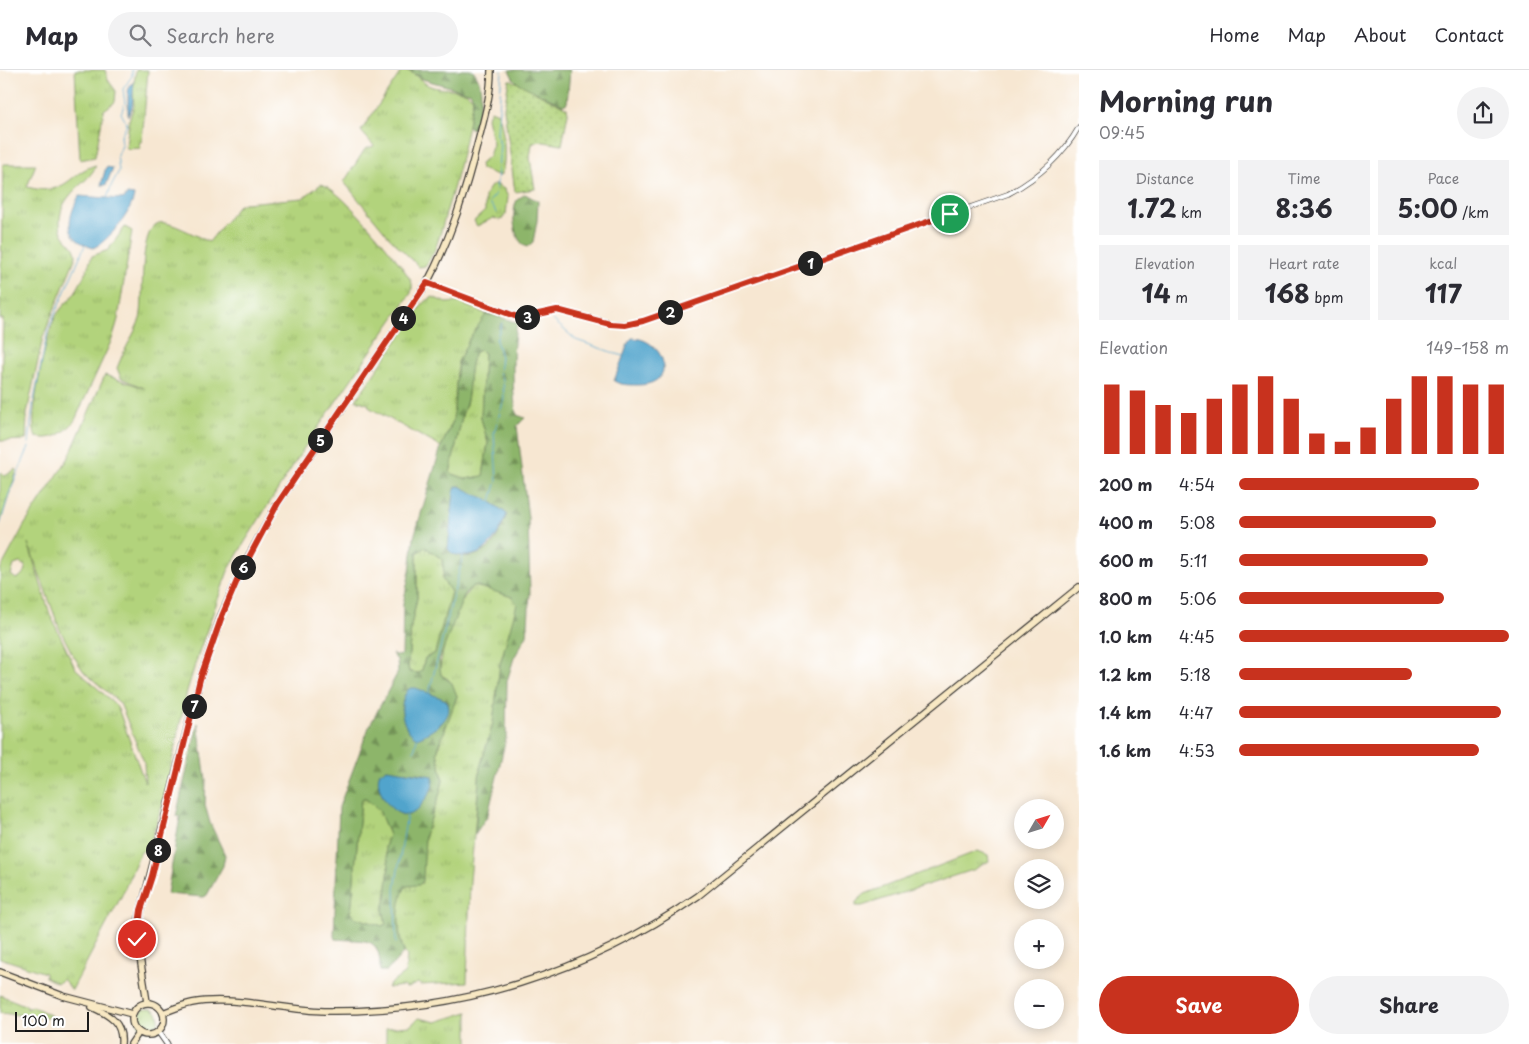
<!DOCTYPE html>
<meta charset="utf-8">
<style>
body{margin:0;font-family:"Playpen Sans",sans-serif;background:#f2f2f3;color:#2b2b33;height:100vh;display:flex;flex-direction:column;font-size:19px;white-space:nowrap}
*{box-sizing:border-box;margin:0}
p{font-size:16px;color:#7c7c81}
.icon{flex:none;width:28px;height:28px;fill:none;stroke:currentColor;stroke-width:2;stroke-linecap:round;stroke-linejoin:round}
.map{position:relative;flex:1;overflow:hidden}
.details{display:flex;flex-direction:column;background:#fff;width:450px}
.details>*{flex:none}
.needle{width:32px;rotate:51deg}
.controls{position:absolute;left:1014px;top:729px;display:grid;gap:10px}
.controls a{display:grid;place-items:center;width:50px;height:50px;border-radius:50%;background:#fff;box-shadow:0 2px 12px #0003;font-size:25px}
.scale{position:absolute;left:15px;bottom:12px;width:74px;box-sizing:border-box;padding-left:5px;border:2px solid #1c1c1c;border-top:0;font-size:14px;line-height:18px;white-space:nowrap;color:#1c1c1c;-webkit-text-stroke:4px #fff;paint-order:stroke}
.pin{position:absolute;display:grid;place-items:center;width:42px;height:42px;color:#fff;margin:-21px;border:2px solid #fff;border-radius:50%;box-shadow:0 1px 5px #0007}
.km{position:absolute;width:25px;height:25px;margin:-12px;border-radius:50%;background:#222;color:#fff;font-size:14px;line-height:25px;text-align:center}
.round{display:grid;place-items:center;flex:none;width:52px;height:52px;border-radius:26px;background:#f2f2f3}
.headline{display:flex;align-items:center;justify-content:space-between;height:85px;padding:0 20px}
h1{font-size:28px;font-weight:700;line-height:38px}
.metrics{display:grid;grid-template-columns:repeat(3,1fr);gap:8px;height:85px;padding:5px 20px}
.metrics div{display:grid;align-content:center;border-radius:0px;background:#f2f2f3;text-align:center}
.metrics b{font-size:25px;font-weight:700}
.metrics small{font-size:14px;font-weight:400}
.metrics p{font-size:14px}
.chart{height:140px;padding:10px 20px}
.chart p{display:flex;justify-content:space-between}
.chart svg{width:100%;height:90px;margin-top:5px;stroke:#c8321e;stroke-width:6}
.button{display:flex;gap:10px;margin-top:auto;padding:10px 20px}
.button a{flex:1;height:58px;border-radius:30px;background:#c8321e;color:#fff;font-size:20px;font-weight:700;line-height:58px;text-align:center}
.button a+a{background:#f2f2f3;color:#2b2b33}
ul{padding:0 20px;list-style:none;font-size:16px}
li{display:grid;grid-template-columns:80px 60px 1fr;align-items:center;height:38px}
li i{height:12px;border-radius:6px;background:#c8321e}
header{display:flex;align-items:center;gap:30px;box-sizing:border-box;height:70px;padding:0 25px;background:#fff;border-bottom:1px solid #e1e1e2}
header strong{font-size:24px}
nav{display:flex;gap:28px;margin-inline-start:auto;font-size:18px}
.search{width:350px;height:45px;background:#f2f2f3;display:flex;align-items:center;gap:12px;box-sizing:border-box;padding:0 18px;border-radius:28px;color:#7c7c81;font-size:19px}
main{display:flex;flex:1;min-height:0}
.map>svg:first-child{display:block}
</style>
<header>
<strong>Map</strong>
<div class="search"><svg class="icon" aria-label="search" viewBox="0 0 24 24"><circle cx="10" cy="10" r="6"/><path d="M15 15l6 6"/></svg>Search here</div>
<nav><a>Home</a><a>Map</a><a>About</a><a>Contact</a></nav>
</header>
<main>
<div class="map">
<svg width="1079" height="974" viewBox="0 0 1079 974">
<defs>
<pattern id="grass-tufts" width="24" height="20" patternUnits="userSpaceOnUse" patternTransform="scale(1.25)"><rect width="24" height="20" fill="#b2d37b"/><path d="M3 7l-1-3M5 7V3M7 7l1-3M15 17l-1-3M17 17v-4M19 17l1-3" fill="none" stroke="#98b56a"/></pattern>
<pattern id="forest-firs" width="22" height="20" patternUnits="userSpaceOnUse" patternTransform="scale(1.25)"><rect width="22" height="20" fill="#8db56b"/><path d="M5 1l3.5 6h-7zM16 11l3.5 6h-7z" fill="#729257"/></pattern>
<pattern id="garden-dots" width="8" height="8" patternUnits="userSpaceOnUse" patternTransform="scale(1.25)"><rect width="8" height="8" fill="#b2d37b"/><path d="M2 2h.1M6 6h.1" fill="none" stroke="#98b56a" stroke-width="1.8" stroke-linecap="round"/></pattern>
</defs>
<rect width="100%" height="100%" fill="#fff"/>
<filter id="ink" filterUnits="userSpaceOnUse"><feTurbulence type="fractalNoise" baseFrequency=".02" numOctaves="2"/><feDisplacementMap in="SourceGraphic" scale="10" xChannelSelector="R" yChannelSelector="G"/><feConvolveMatrix kernelMatrix="1 2 1 2 8 2 1 2 1" color-interpolation-filters="sRGB"/></filter>
<filter id="wash" filterUnits="userSpaceOnUse"><feTurbulence type="fractalNoise" baseFrequency=".0096" numOctaves="4" result="noise"/><feDisplacementMap in="SourceGraphic" scale="20" xChannelSelector="R" yChannelSelector="G"/><feGaussianBlur stdDeviation="1.12" result="paint"/><feColorMatrix in="noise" values="0 0 0 0 0 0 0 0 0 0 0 0 0 0 0 0 0 1.4 0 .05"/><feComposite in="paint" operator="in"/></filter>
<g filter="url(#wash)">
<rect width="100%" height="100%" fill="#f7e7d2"/>
<g fill="url(#grass-tufts)" stroke="#67784c" fill-rule="evenodd">
<polygon points="75,0 105,0 108,10 116,21 115,32 104,40 95,87 80,90"/>
<polygon points="136,0 148,0 142,71 139,73 141,78 128,79 126,77 129,50 134,36 133,19"/>
<path d="M402 0C415 0 421 14 433 17 445 20 466 17 473 29 466 67 458 105 446 143 441 161 437 181 425 196L419 197 390 168 344 112 365 79 374 76 361 61Z"/>
<path d="M491 40 498 43C504 56 508 95 500 106L481 99 480 94 489 86 493 74 487 48Z"/>
<path d="M3 94H36L27 117C67 128 69 102 96 95 90 114 59 122 60 153 60 171 76 172 76 186L43 267 27 343 26 370 0 371 3 249H0Z"/>
<path d="M321 114C339 117 402 193 411 211 413 215 412 218 411 223L306 375 246 470 228 501 199 582 187 621 163 733 147 783 143 780 139 785 122 825 72 920 63 909 57 913 45 907V903L0 888V500L25 454 68 389 105 305 144 318 121 308 117 298C123 281 134 265 140 249 145 231 137 159 159 153 169 150 198 167 209 172L238 136 244 133 303 128ZM28 473 60 560 73 585 84 602 120 633 144 692 145 713 119 641 115 634 75 598 50 544ZM20 493 25 496 26 500 20 507 16 509 11 505 14 495Z"/>
<polygon points="496,114 504,119 508,127 506,144 501,150 493,148 477,156 474,151 485,141 485,125 491,116"/>
<path d="M125 157 132 161 118 249 113 267 75 350C66 363 53 371 36 367 27 354 46 264 55 248 59 239 68 232 74 224 82 212 87 199 92 186L108 180Z"/>
<polygon points="433,227 446,233 457,232 486,244 485,249 471,266 458,292 453,351 441,377 370,338 368,334 356,330 424,232"/>
<path d="M480 280 484 282 481 348 488 373 483 406 466 409 450 403 463 342C472 324 466 301 475 282Z"/>
<polygon points="16,399 17,400 0,454 0,402 5,406"/>
<polygon points="425,477 442,489 444,502 442,507 451,522 435,583 425,588 422,600 419,603 409,602 408,596 411,556 417,528 417,483"/>
<path d="M473 516 500 522 512 527 517 531V538L500 594 493 653 480 698 470 811 467 912 421 915 418 913 407 918 402 916 388 918 390 914 405 903 407 886C398 877 394 824 406 816 410 814 417 815 422 813L425 765 440 723 443 710 437 682 457 626 448 609 441 605C436 588 460 526 473 516Z"/>
<polygon points="361,729 367,729 379,740 389,765 385,777 389,796 386,828 383,839 386,854 382,856 354,847 351,843"/>
<polygon points="978,781 988,785 989,791 973,800 862,836 856,836 856,832 865,824"/>
<polygon points="0,925 27,936 27,939 32,936 52,946 46,948 0,943"/>
<circle cx="148" cy="949" r="11"/>
<polygon points="468,942 468,974 386,974 386,958 410,956 419,948 436,952"/>
</g>
<g fill="url(#forest-firs)" stroke="#546844" fill-rule="evenodd">
<path d="M409 0H473C487 18 479 38 475 58L471 59 468 56 473 29 471 23 422 9Z"/>
<polygon points="509,0 570,0 567,33 563,35 519,14 513,8"/>
<path d="M525 124 538 131 537 151 533 172 527 177C513 171 511 142 517 130Z"/>
<path d="M487 243 518 253C511 265 512 330 517 345L525 348 517 356 528 448 530 523 528 555 527 565 514 588 507 611 506 668 488 745 475 764 480 698 493 653 500 594 517 534 512 527 477 516H473L465 523 439 590 441 605 452 613 457 626 437 682 443 710 440 723 425 765 423 811 419 815 407 816C396 827 397 868 404 882L387 901H380C381 864 365 872 335 869L334 866 339 737 369 657 398 602 397 590 392 584 399 586 402 584 403 534 410 501 414 467 441 377 453 351 458 292 471 266ZM480 280 484 283 481 348 488 373 483 406 466 409 450 403 463 342C472 324 466 301 475 282ZM464 419 491 432 507 444C503 453 499 465 493 473 483 486 460 493 448 479L454 422ZM425 477 442 489 444 502 442 509 451 522 435 583 425 588 422 600 418 603 409 602 408 596 411 556 417 528V483ZM403 629 442 653 422 666 402 642ZM404 702 425 704 397 742 384 729 378 714ZM366 729 379 740 389 765 385 777 389 796 386 828 383 839 386 854 382 856 354 847 351 843 361 730Z"/>
<polygon points="198,653 206,710 205,735 210,753 225,785 223,796 207,825 204,827 167,824 180,747 176,746"/>
</g>
<polygon fill="url(#garden-dots)" stroke="#67784c" points="509,10 512,10 567,38 568,43 562,75 538,71 532,74 530,88 535,119 515,122 504,38"/>
<g fill="#51a4cc" stroke="#366074">
<polygon points="134,11 132,37 128,46 128,20"/>
<polygon points="106,97 113,98 106,115 101,115"/>
<path d="M127 124 134 125C133 141 108 172 93 178 63 168 67 150 79 126L121 129 125 128Z"/>
<path d="M632 268C664 268 681 316 636 315 629 315 620 315 614 311L629 271Z"/>
<path d="M459 416 491 432 507 444C497 468 484 493 453 484L448 479 454 422 456 417Z"/>
<path d="M410 618H416L446 630C458 647 430 663 417 668 401 660 396 631 410 618Z"/>
<path d="M387 699 433 706C434 717 430 723 424 731 421 735 418 740 413 743 394 753 372 718 380 702Z"/>
</g>
<g fill="none" stroke-linecap="round" stroke-linejoin="round">
<g stroke="#51a4cc" stroke-width="1">
<polyline points="107,128 112,114 119,101 117,84 122,76 121,65 127,54 121,43 125,33 123,19 132,6 132,0"/>
<polyline points="497,143 489,132 495,125 497,112 500,75 497,64 502,1"/>
<polyline points="553,250 576,270 623,286"/>
<polyline points="29,373 33,335 48,260 85,175"/>
<polyline points="490,434 497,411 494,363 504,329 503,310 499,303 501,287 496,270 502,253"/>
<polyline points="0,455 9,424 29,377"/>
<polyline points="429,623 463,486"/>
<polyline points="414,681 417,668"/>
<polyline points="396,873 395,819 407,744"/>
</g>
</g>
</g>
<g filter="url(#ink)">
<g fill="none" stroke-linecap="round" stroke-linejoin="round">
<defs>
<path id="minor" d="M427 213 520 247 557 240 610 253 634 254 1008 124C1038 108 1062 87 1079 57"/>
<polyline id="tertiary" points="158,961 167,974"/>
<g id="secondary">
<polyline points="0,902 63,926 132,944"/>
<path d="M147 932 138 875 139 849 200 609 221 546 246 491 278 433 427 213C452 166 466 119 479 68 485 45 491 24 491 0"/>
<circle cx="148" cy="949" r="16"/>
<path d="M92 937C110 945 123 953 121 974"/>
<path d="M163 943C173 939 182 935 192 933 231 925 283 940 324 941 459 943 587 903 698 826L1079 517"/>
<polyline points="131,974 139,962"/>
</g>
</defs>
<use href="#minor" stroke="#3d3a37" stroke-width="5.5"/>
<use href="#tertiary" stroke="#3d3a37" stroke-width="7"/>
<use href="#secondary" stroke="#3d3a37" stroke-width="8"/>
<use href="#minor" stroke="#fff" stroke-width="4"/>
<use href="#tertiary" stroke="#fff" stroke-width="5"/>
<use href="#secondary" stroke="#f8e8c3" stroke-width="5.5"/>
</g>
</g>
<g fill="none" stroke-linecap="round" stroke-linejoin="round" filter="url(#ink)">
<defs>
<polyline id="route" points="137,869 141,840 152,806 200,609 222,546 239,506 278,433 427,213 520,248 557,240 610,254 625,255 643,251 950,144"/>
</defs>
<use href="#route" stroke="#fff" stroke-width="10"/>
<use href="#route" stroke="#c8321e" stroke-width="6"/>
</g>
</svg>
<div class="controls">
<a><svg class="needle" viewBox="-14 -14 28 28"><path d="M0-13l5 13h-10z" fill="#e53935"/><path d="M0 13l5-13h-10z" fill="#7c7c81"/></svg></a>
<a><svg class="icon" aria-label="layers" viewBox="0 0 24 24"><path d="M12 4l9 5-9 5-9-5zM3 14l9 5 9-5"/></svg></a>
<a>+</a>
<a>−</a>
</div>
<div class="scale">100 m</div>
<div class="pin" style="left:950px;top:144px;background:#1e9e55"><svg class="icon" aria-label="arrive" viewBox="0 0 24 24"><path d="M6 21V4h12l-3 4 3 4H6"/></svg></div>
<div class="pin" style="left:137px;top:869px;background:#d93025"><svg class="icon" aria-label="check" viewBox="0 0 24 24"><path d="M5 12l5 5 9-10"/></svg></div>
<b class="km" style="left:810px;top:193px">1</b>
<b class="km" style="left:670px;top:242px">2</b>
<b class="km" style="left:527px;top:247px">3</b>
<b class="km" style="left:403px;top:248px">4</b>
<b class="km" style="left:320px;top:370px">5</b>
<b class="km" style="left:243px;top:497px">6</b>
<b class="km" style="left:194px;top:636px">7</b>
<b class="km" style="left:158px;top:780px">8</b>
</div>
<section class="details">
<div class="headline"><div><h1>Morning run</h1><p>09:45</p></div><a class="round"><svg class="icon" aria-label="share" viewBox="0 0 24 24"><path d="M12 15V3M7 8l5-5 5 5M5 13v7h14v-7"/></svg></a></div>
<div class="metrics">
<div><p>Distance</p><b>1.72<small> km</small></b></div>
<div><p>Time</p><b>8:36</b></div>
<div><p>Pace</p><b>5:00<small> /km</small></b></div>
</div>
<div class="metrics">
<div><p>Elevation</p><b>14<small> m</small></b></div>
<div><p>Heart rate</p><b>168<small> bpm</small></b></div>
<div><p>kcal</p><b>117</b></div>
</div>
<div class="chart"><p><span>Elevation</span>149–158 m</p>
<svg viewBox="0 0 160 44" preserveAspectRatio="none"><path d="M5 44V10M15 44V13M25 44V20M35 44V24M45 44V17M55 44V10M65 44V6M75 44V17M85 44V34M95 44V38M105 44V31M115 44V17M125 44V6M135 44V6M145 44V10M155 44V10"/></svg>
</div>
<ul>
<li><b>200 m</b>4:54<i style="width:89%"></i></li>
<li><b>400 m</b>5:08<i style="width:73%"></i></li>
<li><b>600 m</b>5:11<i style="width:70%"></i></li>
<li><b>800 m</b>5:06<i style="width:76%"></i></li>
<li><b>1.0 km</b>4:45<i style="width:100%"></i></li>
<li><b>1.2 km</b>5:18<i style="width:64%"></i></li>
<li><b>1.4 km</b>4:47<i style="width:97%"></i></li>
<li><b>1.6 km</b>4:53<i style="width:89%"></i></li>
</ul>
<div class="button"><a>Save</a><a>Share</a></div>
</section>
</main>
